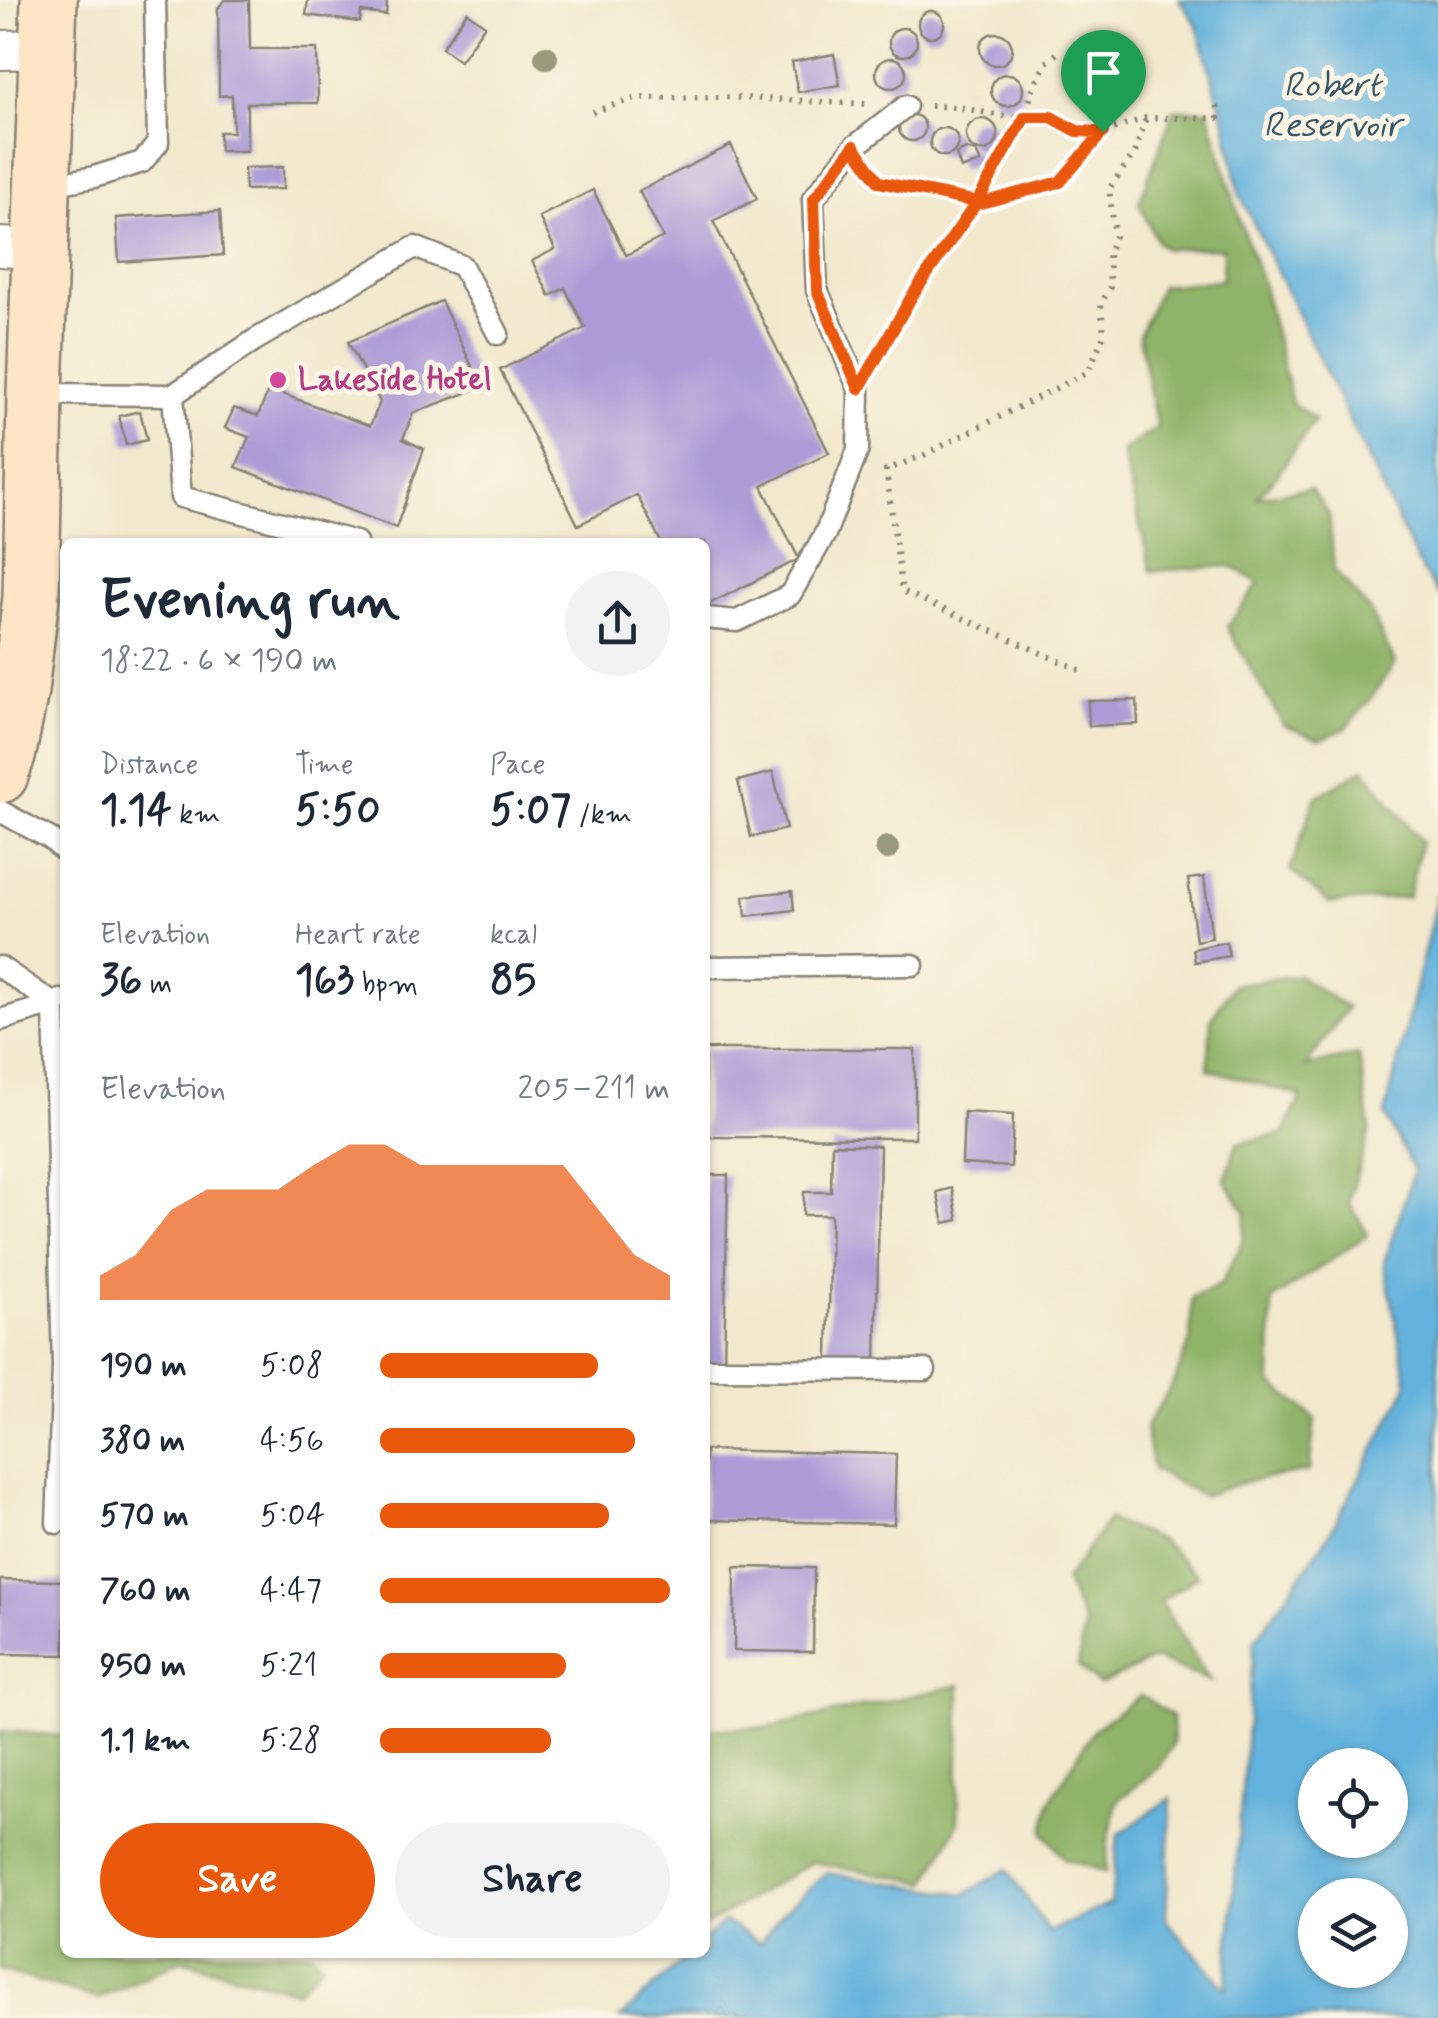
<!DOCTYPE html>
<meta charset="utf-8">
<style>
body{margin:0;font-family:Mynerve,sans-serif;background:#f2f2f3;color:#1f2937;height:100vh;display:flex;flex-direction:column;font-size:38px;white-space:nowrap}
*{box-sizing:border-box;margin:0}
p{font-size:32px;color:#747a83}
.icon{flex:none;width:55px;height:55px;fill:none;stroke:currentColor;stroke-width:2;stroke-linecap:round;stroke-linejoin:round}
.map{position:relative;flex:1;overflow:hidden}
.drawer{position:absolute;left:60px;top:538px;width:650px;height:1420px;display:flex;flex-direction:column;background:#fff;border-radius:15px;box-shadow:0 2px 8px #0004}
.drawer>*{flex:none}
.tools{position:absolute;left:1298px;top:1748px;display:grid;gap:20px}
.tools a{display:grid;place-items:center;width:110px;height:110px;border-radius:50%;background:#fff;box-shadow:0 2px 8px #0004;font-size:50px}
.pin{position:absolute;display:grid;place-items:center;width:85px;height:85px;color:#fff;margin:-102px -42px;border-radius:50% 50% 50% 0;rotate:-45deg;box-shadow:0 0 10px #0007}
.pin .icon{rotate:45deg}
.round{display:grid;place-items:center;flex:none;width:105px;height:105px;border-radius:52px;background:#f2f2f3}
.head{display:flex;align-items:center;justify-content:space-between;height:170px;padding:0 40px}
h1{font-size:55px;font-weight:800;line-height:75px}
.stats{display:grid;grid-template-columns:repeat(3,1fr);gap:15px;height:170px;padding:10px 40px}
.stats div{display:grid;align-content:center}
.stats b{font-size:42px;font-weight:800}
.stats small{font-size:28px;font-weight:400}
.stats p{font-size:28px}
.chart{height:280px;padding:20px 40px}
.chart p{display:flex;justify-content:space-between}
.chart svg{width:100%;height:180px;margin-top:10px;fill:#ea580c;opacity:.7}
.button{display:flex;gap:20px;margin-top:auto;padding:20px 40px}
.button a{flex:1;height:115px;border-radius:60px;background:#ea580c;color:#fff;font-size:40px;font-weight:800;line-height:115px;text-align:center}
.button a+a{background:#f2f2f3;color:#1f2937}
ul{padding:0 40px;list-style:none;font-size:32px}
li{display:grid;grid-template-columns:160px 120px 1fr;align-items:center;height:75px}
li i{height:25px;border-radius:12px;background:#ea580c}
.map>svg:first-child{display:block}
</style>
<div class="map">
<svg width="1438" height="2018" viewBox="0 0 1438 2018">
<rect width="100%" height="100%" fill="#fcf5e5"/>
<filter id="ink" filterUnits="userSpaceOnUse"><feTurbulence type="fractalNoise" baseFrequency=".01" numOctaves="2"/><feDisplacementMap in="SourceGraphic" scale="20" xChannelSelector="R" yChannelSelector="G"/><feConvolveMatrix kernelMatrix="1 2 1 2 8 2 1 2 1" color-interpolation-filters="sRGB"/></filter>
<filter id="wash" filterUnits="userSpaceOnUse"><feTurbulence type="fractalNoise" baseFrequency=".0048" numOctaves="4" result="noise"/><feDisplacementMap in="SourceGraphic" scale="40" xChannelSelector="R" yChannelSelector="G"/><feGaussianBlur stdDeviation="2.25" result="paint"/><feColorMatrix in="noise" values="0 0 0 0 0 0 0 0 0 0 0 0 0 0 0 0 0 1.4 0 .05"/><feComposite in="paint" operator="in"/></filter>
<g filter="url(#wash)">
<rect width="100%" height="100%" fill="#f2e8cd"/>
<g fill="#8fb368" stroke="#566842" stroke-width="2.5">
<polygon points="1174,110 1208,110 1240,221 1262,282 1292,403 1315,420 1278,474 1257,497 1310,488 1329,514 1334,570 1369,610 1395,663 1371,698 1345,729 1320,739 1284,726 1227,627 1259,583 1231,566 1151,571 1122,451 1157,428 1139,335 1161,286 1222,280 1223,248 1165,249 1157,242 1139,203"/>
<polygon points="1364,768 1421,842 1408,897 1329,903 1290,870 1315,798"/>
<polygon points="1298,975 1347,1008 1306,1066 1359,1055 1370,1129 1349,1201 1368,1235 1272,1300 1271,1383 1315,1418 1309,1471 1244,1482 1203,1496 1153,1470 1145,1428 1175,1380 1190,1341 1192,1297 1220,1285 1243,1241 1246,1212 1225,1180 1237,1143 1283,1134 1301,1096 1208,1069 1211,1019 1233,985"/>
<polygon points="1108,1520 1161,1540 1198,1575 1160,1602 1210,1681 1154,1659 1099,1685 1078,1666 1084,1625 1065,1581"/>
<polygon points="960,1685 958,1824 927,1882 812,1862 705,1926 705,1729 770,1727"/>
<polygon points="1141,1695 1172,1716 1173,1743 1158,1768 1117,1801 1108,1841 1106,1872 1065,1859 1044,1833 1049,1803 1094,1729"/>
<polygon points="0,1731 65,1736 65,1952 311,1952 322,1964 296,1991 181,1960 98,1999 0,1970"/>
</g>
<g fill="#63b2dd" stroke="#40677c" stroke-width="2.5" fill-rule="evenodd">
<polygon points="1179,0 1438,0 1438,593 1421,569 1239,193 1225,121 1196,23"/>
<path d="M1438 893V2018H620L690 1953 705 1952V1939L724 1921 760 1943 781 1914 826 1873 965 1894 1007 1869 1049 1932 1111 1903 1118 1835 1171 1798 1166 1920 1226 1989 1254 1642 1327 1538 1408 1385 1384 1262 1414 1171 1385 1115ZM1315 1765H1390V1840H1315ZM1315 1895H1390V1970H1315Z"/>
</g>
<g id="blocks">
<g fill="#ac9bd7">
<polygon points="225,0 249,0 250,49 317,49 318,103 247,103 247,151 220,151 219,132 233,132 232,95 219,96 218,8"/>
<polygon points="308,0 387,0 386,15 361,12 360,22 306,15"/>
<circle cx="931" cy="24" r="13"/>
<polygon points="467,12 485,25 460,61 442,48"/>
<circle cx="903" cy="42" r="14"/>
<circle cx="996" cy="49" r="16"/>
<polygon points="834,54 840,85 798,92 792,62"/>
<circle cx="891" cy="73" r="15"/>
<circle cx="1007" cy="90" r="16"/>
<circle cx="912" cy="128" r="13"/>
<circle cx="982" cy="135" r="16"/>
<circle cx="944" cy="142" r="14"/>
<polygon points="731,145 757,199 713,221 829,453 762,486 799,559 705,606 705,542 661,542 637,495 578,525 500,370 585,328 565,288 550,296 532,261 555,249 539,217 593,190 626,255 663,237 639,191"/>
<polygon points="966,149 976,152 981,162 961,169 956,154"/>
<polygon points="283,167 283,189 245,190 244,168"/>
<polygon points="220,211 223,255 119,262 116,218"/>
<polygon points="441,301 482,387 413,413 403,439 424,449 396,528 236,467 249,437 225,428 234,408 258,416 269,389 370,426 380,402 348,342"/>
<polygon points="140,411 147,440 126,445 119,416"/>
<polygon points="1137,700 1138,724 1089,726 1088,701"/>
<polygon points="773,772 786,829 751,837 738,781"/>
<polygon points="1204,877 1212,938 1196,941 1188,879"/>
<polygon points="792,891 794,910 746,916 744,896"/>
<polygon points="1226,942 1229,956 1195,962 1193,949"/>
<polygon points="705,1049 915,1049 915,1138 705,1137"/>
<polygon points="964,1112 1013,1115 1011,1167 962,1164"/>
<polygon points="832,1144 880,1146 876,1361 828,1359 831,1215 803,1215 804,1192 831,1192"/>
<polygon points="705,1175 728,1175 724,1364 705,1363"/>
<polygon points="952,1188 958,1220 944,1223 937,1192"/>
<polygon points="705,1450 896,1454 894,1524 705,1520"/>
<polygon points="735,1567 814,1568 813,1652 734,1651"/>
<polygon points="0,1580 65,1581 65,1655 0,1654"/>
</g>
</g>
</g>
<g filter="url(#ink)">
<use href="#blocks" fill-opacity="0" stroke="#878274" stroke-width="2.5"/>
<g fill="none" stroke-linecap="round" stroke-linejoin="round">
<defs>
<g id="service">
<polyline points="45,186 94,177 142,162 158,143 155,0"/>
<polyline points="38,394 173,395 181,497 356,542"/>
<polyline points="173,395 255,340 415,247 462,266 498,334"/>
<polyline points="705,618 737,621 790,595 825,534 858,450 859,389 817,290 813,199 854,147 906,106"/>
<polyline points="0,811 51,839 65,852"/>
<polyline points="0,967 54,1004 60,1000"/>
<polyline points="705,967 913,965"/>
<polyline points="0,1020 54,1004 63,1367 57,1523"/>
<polyline points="705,1369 925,1370"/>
</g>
<g id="minor">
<polyline points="0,50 46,49"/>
<polyline points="0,247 39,249"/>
</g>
<polyline id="secondary" points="0,775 8,752 20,691 31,597 35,394 49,0"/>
</defs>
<use href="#service" stroke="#878274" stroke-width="25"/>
<use href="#minor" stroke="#878274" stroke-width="42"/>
<use href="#secondary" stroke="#878274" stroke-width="60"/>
<g stroke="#878274" stroke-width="6" stroke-dasharray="2.5 8" stroke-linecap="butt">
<polyline points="930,106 959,107 1001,116 1051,117 1077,131 1103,132 1146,118 1218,118 1216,98"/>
<polyline points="592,112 636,98 723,97 868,104"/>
<polyline points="869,168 879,182 981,203 1060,182 1102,133"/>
<polyline points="874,361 911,297 977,202 1025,117 1033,89 1046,63 1061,50"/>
<polyline points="1080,670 902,591 886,470 922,456 1088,372 1104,335 1101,304 1110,287 1108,253 1115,236 1109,189 1135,152 1146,118"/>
</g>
<use href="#service" stroke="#fff" stroke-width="20"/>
<use href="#minor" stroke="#fff" stroke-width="38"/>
<use href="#secondary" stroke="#fde5c5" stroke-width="55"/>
</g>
<g fill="#999a7d">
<circle cx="546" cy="57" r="12"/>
<circle cx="887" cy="848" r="12"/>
</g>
</g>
<g fill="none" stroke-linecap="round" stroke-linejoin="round" filter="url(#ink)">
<defs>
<polyline id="route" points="1103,132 1060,182 981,203 977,202 879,182 854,146 814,199 817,290 859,389 912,296 977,202 1025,117 1051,117 1077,131 1103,132"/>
</defs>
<use href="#route" stroke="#fff" stroke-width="20"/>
<use href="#route" stroke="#ea580c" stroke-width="12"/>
</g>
<circle fill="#d1479c" stroke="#fcf5e5" stroke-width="4" cx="278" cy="380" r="10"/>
<g text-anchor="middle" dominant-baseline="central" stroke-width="10" stroke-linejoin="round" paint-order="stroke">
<g font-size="32" font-weight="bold" fill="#b23c85" stroke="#fcf5e5" text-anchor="start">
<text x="298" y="380">Lakeside Hotel</text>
</g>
<g font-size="35" font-style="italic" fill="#385869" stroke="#fcf5e5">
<text x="1332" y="86">Robert<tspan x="1332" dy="40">Reservoir</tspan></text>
</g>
</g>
</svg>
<div class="tools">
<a><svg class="icon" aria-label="locate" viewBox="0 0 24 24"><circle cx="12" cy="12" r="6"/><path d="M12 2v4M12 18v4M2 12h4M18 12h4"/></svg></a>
<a><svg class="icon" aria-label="layers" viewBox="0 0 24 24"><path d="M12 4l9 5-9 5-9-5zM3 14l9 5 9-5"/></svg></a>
</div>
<div class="pin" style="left:1103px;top:132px;background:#1e9e55"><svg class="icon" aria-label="arrive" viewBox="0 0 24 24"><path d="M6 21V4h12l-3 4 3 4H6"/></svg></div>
<section class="drawer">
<div class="head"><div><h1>Evening run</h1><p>18:22 · 6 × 190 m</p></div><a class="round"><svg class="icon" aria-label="share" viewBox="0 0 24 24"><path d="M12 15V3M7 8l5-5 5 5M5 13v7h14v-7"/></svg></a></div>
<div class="stats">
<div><p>Distance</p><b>1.14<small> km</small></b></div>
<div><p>Time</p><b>5:50</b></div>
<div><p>Pace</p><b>5:07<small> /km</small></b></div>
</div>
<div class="stats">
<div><p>Elevation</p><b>36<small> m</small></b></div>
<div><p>Heart rate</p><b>163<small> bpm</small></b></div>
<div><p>kcal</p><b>85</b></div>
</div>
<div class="chart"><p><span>Elevation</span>205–211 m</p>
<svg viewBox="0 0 160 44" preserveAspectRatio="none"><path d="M0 44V38L10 33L20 22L30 17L40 17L50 17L60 11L70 6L80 6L90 11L100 11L110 11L120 11L130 11L140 22L150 33L160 38V44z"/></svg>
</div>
<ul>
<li><b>190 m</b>5:08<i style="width:75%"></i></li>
<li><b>380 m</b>4:56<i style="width:88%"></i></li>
<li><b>570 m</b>5:04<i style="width:79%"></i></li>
<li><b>760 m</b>4:47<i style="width:100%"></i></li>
<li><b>950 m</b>5:21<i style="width:64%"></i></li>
<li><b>1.1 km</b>5:28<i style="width:59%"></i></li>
</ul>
<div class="button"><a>Save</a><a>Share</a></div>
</section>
</div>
